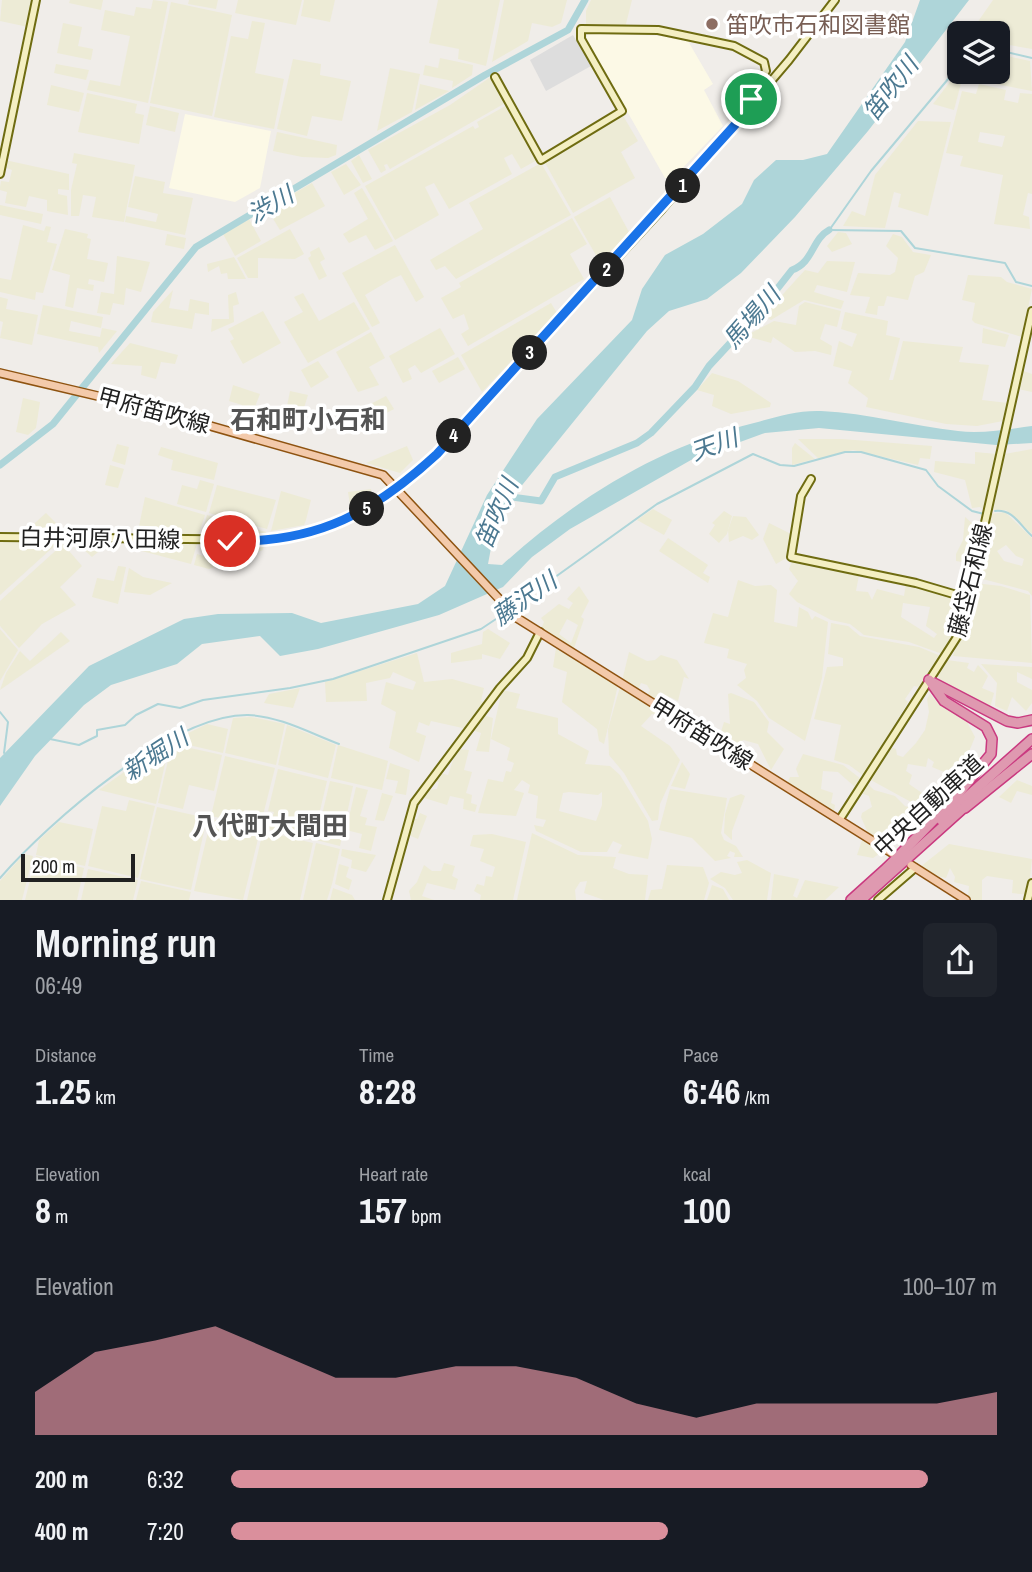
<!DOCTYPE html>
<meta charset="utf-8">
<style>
body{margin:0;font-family:"Archivo Narrow","Noto Sans JP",sans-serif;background:#20242c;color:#f1f3f6;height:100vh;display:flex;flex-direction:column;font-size:26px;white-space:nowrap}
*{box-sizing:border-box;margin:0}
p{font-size:23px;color:#9ea1a6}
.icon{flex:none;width:38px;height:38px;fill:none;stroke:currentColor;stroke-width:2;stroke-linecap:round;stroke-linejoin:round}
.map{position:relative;height:900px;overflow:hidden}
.sheet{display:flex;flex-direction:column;background:#171b24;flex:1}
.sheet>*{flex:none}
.tools{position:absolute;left:947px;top:21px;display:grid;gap:14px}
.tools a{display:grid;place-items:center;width:63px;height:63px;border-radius:10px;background:#171b24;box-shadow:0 2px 5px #0004;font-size:35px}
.scale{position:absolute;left:21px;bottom:18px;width:114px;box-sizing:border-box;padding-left:7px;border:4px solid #212121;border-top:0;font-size:19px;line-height:24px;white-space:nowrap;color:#212121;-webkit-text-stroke:5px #fff;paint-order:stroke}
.pin{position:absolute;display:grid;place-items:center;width:60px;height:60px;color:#fff;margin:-30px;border:4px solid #fff;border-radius:50%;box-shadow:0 2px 7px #0007}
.km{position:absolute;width:35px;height:35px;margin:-18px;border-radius:50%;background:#222;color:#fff;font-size:19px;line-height:35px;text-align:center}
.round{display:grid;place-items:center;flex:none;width:74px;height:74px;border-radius:10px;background:#20242c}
.headline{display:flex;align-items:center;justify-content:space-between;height:119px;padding:0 35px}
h1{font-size:38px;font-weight:700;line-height:52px}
.stats{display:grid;grid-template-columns:repeat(3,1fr);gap:10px;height:119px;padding:7px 35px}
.stats div{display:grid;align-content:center}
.stats b{font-size:35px;font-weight:700}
.stats small{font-size:19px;font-weight:400}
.stats p{font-size:19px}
.chart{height:196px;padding:14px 35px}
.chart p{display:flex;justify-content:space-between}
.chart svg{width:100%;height:126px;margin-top:7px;fill:#da8f9c;opacity:.7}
ul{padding:0 35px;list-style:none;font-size:23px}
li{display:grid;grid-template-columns:112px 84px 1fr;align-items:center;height:52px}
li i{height:18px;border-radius:9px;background:#da8f9c}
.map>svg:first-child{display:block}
</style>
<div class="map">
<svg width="1032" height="900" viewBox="0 0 1032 900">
<rect width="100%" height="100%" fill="#f0ede9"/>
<g fill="#fcf9e6">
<polygon points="588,33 661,36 688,41 713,84 704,90 723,126 673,178 665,178 586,39"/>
<polygon points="185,114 271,131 260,188 235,202 169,188"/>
</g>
<g fill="#edebd6" fill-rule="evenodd">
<polygon points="2,0 33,0 28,27 0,21"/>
<polygon points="70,0 103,0 101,10 69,3"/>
<polygon points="153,0 168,2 148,103 87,90 90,80 120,86 130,36 101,30 105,10 134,16 136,7 151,9"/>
<polygon points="189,0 218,0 216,9 188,4"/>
<polygon points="238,0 302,0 296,25 235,13"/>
<polygon points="304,0 335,0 330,22 301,16"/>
<polygon points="438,0 500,0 486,66 458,59 459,49 429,43"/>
<polygon points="504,0 567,0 561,23 552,27 532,23 528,41 492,62"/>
<polygon points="591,0 632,0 625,28 586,25 586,11"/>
<polygon points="993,0 1032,0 1032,49 998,43 998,33 970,33"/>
<polygon points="171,2 232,15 212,116 150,103"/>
<polygon points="252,21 265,23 255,73 284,79 274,129 214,117 231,36 248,39"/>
<polygon points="63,23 82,27 78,46 93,49 91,60 57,53"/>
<polygon points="998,54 1030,61 1032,91 965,78 966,72 998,72"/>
<polygon points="440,58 473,65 472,75 452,88 453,81 423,75 425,65 438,68"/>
<polygon points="293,59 321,64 320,75 351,81 342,121 312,116 307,136 277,129"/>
<polygon points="56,64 89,70 86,80 54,73"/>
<polygon points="390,68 420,74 412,112 377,131"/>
<polygon points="959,70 964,72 954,110 933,104"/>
<polygon points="492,76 507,102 390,169 387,164 384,165 386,170 381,173 368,150 450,105"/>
<polygon points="420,84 449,91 415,110"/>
<path d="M979 84 1006 90 1004 100 1018 103 1020 93 1032 94V194L1028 193 1023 215 1029 217 1030 229 994 224 1003 175 960 166 963 156 946 153 962 91 976 94ZM980 132 1005 136 1002 147 978 142Z"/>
<polygon points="51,85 84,93 79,112 47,105"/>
<polygon points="87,93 137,104 135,113 144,115 139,144 78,132"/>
<polygon points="507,105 539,159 521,169 512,154 504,158 512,174 449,209 434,183 425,187 439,215 395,240 365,186 473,126 475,129 479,127 477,122"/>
<polygon points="150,106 179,113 175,132 146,125"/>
<polygon points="622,114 638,141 621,152 635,178 573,213 544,161"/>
<polygon points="918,121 951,122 928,216 898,207 901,194 894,192 885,228 843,226 852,211 865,216 875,175"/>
<polygon points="277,132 337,145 336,155 328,158 302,157 273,151"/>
<polygon points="74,153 135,165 124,222 92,217 96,197 83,195 79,216 71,216 71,190 77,164 72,163"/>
<polygon points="359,155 372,179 363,183 351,161"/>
<polygon points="5,160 69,174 69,190 58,189 58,194 67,196 68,215 47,211 47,200 29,196 26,207 5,203 7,192 0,190 0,187 1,181 9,182 12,170 4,167"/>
<polygon points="541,163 571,215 456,279 445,266 436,270 430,260 483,229 469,203"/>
<polygon points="346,164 361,185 344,195 331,172"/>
<polygon points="135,176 165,182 163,193 193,198 185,235 125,222 126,216 156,222 158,214 128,207"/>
<polygon points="312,183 325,206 280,230 267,209"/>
<polygon points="362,188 393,241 375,250 366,235 349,243 343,234 368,219 354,193"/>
<polygon points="610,197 629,232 601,264 574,217"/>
<polygon points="0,205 43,214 41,224 0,215"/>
<polygon points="572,218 587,244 570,254 584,279 468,346 461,334 469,329 464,314 453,319 441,298 461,287 459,283"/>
<polygon points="249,219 261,241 235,256 223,234"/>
<polygon points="23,225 44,231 46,226 51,227 47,242 57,244 43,293 36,292 35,300 0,292 0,278 11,280"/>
<polygon points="65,229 88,234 87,238 91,239 87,259 108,263 104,282 89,279 88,284 94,285 93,291 77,288 73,308 65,306 70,275 52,270"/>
<polygon points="290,229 304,254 295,259 258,258 258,278 248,278 237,258"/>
<polygon points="838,232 846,233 852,244 832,252 827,246"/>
<polygon points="167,234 186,238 184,249 165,245"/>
<polygon points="893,234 902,237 913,252 931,255 924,272 915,276 908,300 887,296 884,306 878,306 877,315 865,313 870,297 850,295 858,273 890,275 895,272 898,258 886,246"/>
<polygon points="395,245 424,297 416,302 401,275 392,279 365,295 380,323 372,327 342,273"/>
<polygon points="319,247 325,259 320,262 327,276 319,280 308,258 311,256 310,252"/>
<polygon points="117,256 150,262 141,292 126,288 124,305 113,303 110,315 97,313 101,292 114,294"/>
<polygon points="234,257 246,279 228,279 227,273 221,274 219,266 208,272 207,264"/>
<polygon points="827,261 855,262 847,292 817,285 814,292 844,301 841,309 804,300 771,320 764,315 805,270 818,273"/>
<polygon points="968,275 1001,277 1007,282 1032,289 1022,337 975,323 972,320 975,303 962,300"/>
<polygon points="173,290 169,308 188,311 190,299 209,303 209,315 195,313 192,329 151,322 153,312"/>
<polygon points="236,292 239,304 233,306 234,322 211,332 212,319 229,319 228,295"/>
<polygon points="303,293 319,321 354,302 370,329 308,363 284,322 303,312 294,297"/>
<polygon points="0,297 8,299 6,309 38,315 32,345 0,338 3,322 0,321"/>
<polygon points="805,302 841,311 837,327 825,324 820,339 832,346 831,355 815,351 795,352 773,337 771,343 749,337 751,333 774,321 796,325 799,306"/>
<polygon points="551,303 557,313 482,392 461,355"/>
<polygon points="43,305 103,317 101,328 71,321 69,331 100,337 102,328 117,331 99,353 98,347 37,334"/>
<polygon points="263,311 281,343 243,364 230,341 234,339 228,329"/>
<polygon points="845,312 888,321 886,335 900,338 889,380 893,380 903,341 963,347 959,362 989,365 982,400 1008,403 1003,421 977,426 946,424 866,407 868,398 848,383 852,371 833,366 839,341 852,347 857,334 841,329"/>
<polygon points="440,328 455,354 421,373 415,365 408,369 412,379 403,383 389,356"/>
<polygon points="983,328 1009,335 1005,347 982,343"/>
<polygon points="371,332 385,358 369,367 379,385 358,392 336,352"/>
<polygon points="130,343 178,355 175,364 161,362 156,379 141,375 142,366 111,364"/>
<polygon points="458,357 465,369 439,383 432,371"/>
<polygon points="318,361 329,377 311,388 301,370"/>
<polygon points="1021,370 1032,374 1032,392 1018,389"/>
<polygon points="712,373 738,381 771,403 770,407 731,414 712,406 714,395 697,390"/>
<polygon points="233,385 260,394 245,432 235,430 242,405 229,401"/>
<polygon points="290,391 308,395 298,427 278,421 286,411"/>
<polygon points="386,396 394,409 366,424 351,414"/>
<polygon points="23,398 40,402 36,428 28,435 16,432"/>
<polygon points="798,439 842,439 932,446 930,459 920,458 918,465 853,450 819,459"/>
<polygon points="795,443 815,459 792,465 792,448"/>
<polygon points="117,444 129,447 125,465 112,461"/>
<polygon points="407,446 413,460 400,473 366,463"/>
<polygon points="161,447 218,463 214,480 171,470 173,460 158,455"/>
<polygon points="1032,449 1032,534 1006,510 992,510 1005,454"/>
<polygon points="975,452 997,454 985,511 980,507 972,508 965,480 934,472 935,461 975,464"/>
<polygon points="110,465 124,469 118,488 105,485"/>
<polygon points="200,480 214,484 206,512 177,504 182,485 197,489"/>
<polygon points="217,485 276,500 267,529 209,513"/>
<polygon points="371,489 372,495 350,505 348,492"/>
<polygon points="281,491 311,500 306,520 304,525 271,531"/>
<polygon points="145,497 205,515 198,537 137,536"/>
<polygon points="653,509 672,520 664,535 637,520"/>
<polygon points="724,511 732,516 727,534 719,543 709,534 715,525 712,523"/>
<path d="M1005 512 1032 538V596L1028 591 975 577 991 514ZM1006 545 1016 556 1024 559 1022 566 1004 561 997 551Z"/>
<polygon points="46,513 67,534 25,532"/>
<polygon points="207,515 266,532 266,537 201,537"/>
<polygon points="733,516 746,517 759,535 752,540 743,536 729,542 728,530"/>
<polygon points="965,517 981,531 973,564 956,561 956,554 963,540"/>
<polygon points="769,523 791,534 788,557 776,564 763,539"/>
<polygon points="668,538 708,565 703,573 710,577 708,583 659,551"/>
<polygon points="14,540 61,540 0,595 0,541"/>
<polygon points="91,541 109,543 92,557 83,549"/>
<polygon points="136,542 165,545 197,544 191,564 134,549"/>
<polygon points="63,544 82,566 60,587 76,605 42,624 19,648 0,626 0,601"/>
<polygon points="264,544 263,550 227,563 232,545"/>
<polygon points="197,554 226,563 209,569 194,565"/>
<path d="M793 559 859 575 856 591 868 592 872 600 877 589 904 596 906 583 955 597 960 605 959 617 945 655 909 642 864 635 850 624 831 620 797 602 789 594 798 581 789 569ZM903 603 930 607 926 626 937 634 934 638 901 617Z"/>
<polygon points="118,566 126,567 118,604 92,597 97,578 114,581"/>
<polygon points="129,568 143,577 172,583 150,595 124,592"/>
<polygon points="738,580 755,586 771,585 777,590 774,622 797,627 799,607 808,612 812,620 815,616 828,622 822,678 805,741 769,718 757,701 737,685 746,678 744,670 747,664 727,658 729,649 704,643 713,613 728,617"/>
<polygon points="974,583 1001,586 1030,595 1032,663 953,656"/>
<path d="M579 586 589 601 581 617 584 619 573 651 541 629 544 622 541 618 559 604 569 609 573 603 567 599ZM567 619 578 625 571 643 559 634Z"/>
<polygon points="831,623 848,626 860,636 919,647 943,657 919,687 914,686 905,699 908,702 864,776 849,765 834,760 841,725 814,719 827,667 843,666 843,658 828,654"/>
<polygon points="0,629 18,650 0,681"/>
<polygon points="488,629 510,643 500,659 482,654 482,659 451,663 451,653 482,644 483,632"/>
<polygon points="61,632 70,641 0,690 6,673 20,651 30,661"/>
<polygon points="556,648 618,685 604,744 599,741 597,729 562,702 567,672 553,667"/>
<polygon points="629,652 647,661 655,660 661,655 677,660 689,679 684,677 678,701 670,697 667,708 647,696 650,690 647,685 641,683 638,690 622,681"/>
<polygon points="417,653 424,682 452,679 484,688 481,701 486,703 467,729 431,721 429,726 419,722 416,732 426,736 419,762 389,748 396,712 381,704 386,682 413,690 416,682 393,672 390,678 366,683 367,701 326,702 325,682"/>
<polygon points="947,660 969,663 967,668 974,672 978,665 988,676 982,688 994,693 990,708 940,681 937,674"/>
<polygon points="981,664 1032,667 1032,679 1017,672 1017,682 1032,690 1032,703 1026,711 1012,697 1007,711 995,706 997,683"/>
<polygon points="620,687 667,716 652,714 641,726 670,746 680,760 660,804 658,820 652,821 624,773 609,755 608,729"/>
<polygon points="300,688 293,708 264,703 269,694"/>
<path d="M502 690 520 694 516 708 558 718V734L589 751 585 764 610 766 620 775 648 821 652 839 648 859 618 853 622 845 613 841 607 852H581L536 831 534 825 543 827 546 820 536 818 538 796 528 793 530 785 522 780 514 790 524 793 516 816 478 813 488 779 503 782 506 771 511 772 514 763 507 760 510 748 491 739ZM569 792 598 795 602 792V805L596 821 559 811 563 793Z"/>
<polygon points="731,693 754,702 769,722 767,732 784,749 771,770 758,744 743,740 736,748 719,738 724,722 730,724 728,694"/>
<polygon points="930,694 937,702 970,719 968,724 975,737 958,778 949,778 944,772 932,767 934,762 928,758 926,767 908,764 906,771 912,775 909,784 922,793 922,808 869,779 888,746 896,749 897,755 903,757 916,743 925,730 929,712 927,699"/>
<polygon points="483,715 493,718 489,752 476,751 481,733 472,730"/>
<polygon points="251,717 285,724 276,765 225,753 233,718"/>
<polygon points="207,724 228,729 223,753 172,741"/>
<polygon points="287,725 336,745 328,778 278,765"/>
<polygon points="170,742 156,804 99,790 138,762"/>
<polygon points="172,744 222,755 214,791 189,785 183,809 158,803"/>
<polygon points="338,745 388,761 382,790 331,778"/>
<polygon points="457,749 469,750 464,770 472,772 466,793 472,795 471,803 477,805 475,812 463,809 464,799 450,796 447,805 421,797 426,790 437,789 439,782 433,781 440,773 448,775"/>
<polygon points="803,754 843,765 861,779 855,787 838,772 823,771 821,789 833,793 831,803 835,805 834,811 787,784 790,777 799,777 796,769"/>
<polygon points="225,756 275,768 260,827 211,816"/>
<polygon points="682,762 690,774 685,789 671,786"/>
<polygon points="390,763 410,770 406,795 395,793 398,781 386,779"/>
<polygon points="278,769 327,781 313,840 264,828 267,817 272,818 274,812 268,811"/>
<polygon points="1017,780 1032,786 1032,795 1017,791 1011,803 999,797"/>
<polygon points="330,781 353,786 340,846 316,840"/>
<polygon points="867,783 874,790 895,796 905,806 928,814 888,847 868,833 861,817 862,813 872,807 869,796 861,793"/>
<polygon points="356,787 368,790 360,816 367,818 365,825 377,827 371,851 359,848 362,834 346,830"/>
<polygon points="670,789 727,798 721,833 724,840 736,846 743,857 734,857 735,853 730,851 727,856 731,858 715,861 692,838 659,830"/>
<polygon points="382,793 393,796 384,821 375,820"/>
<polygon points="741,794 745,796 732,831 732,840 724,833 725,814 730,798"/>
<polygon points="129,800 155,806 138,878 88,866 102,806 126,811"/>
<polygon points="157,807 207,818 191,890 140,879"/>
<polygon points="420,813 427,816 418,839 406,834 411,819 417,819"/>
<polygon points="211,819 260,831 243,900 194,891"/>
<polygon points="59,822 93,829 85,866 36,855 39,840"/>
<polygon points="263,831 313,843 300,900 247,900"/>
<polygon points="532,833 578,855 616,857 613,868 629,874 648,875 645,900 604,900 584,893 587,881 580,882 575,890 576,900 517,900"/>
<polygon points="492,834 526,842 513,900 480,900 481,895 474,891 477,884 484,886 486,876 492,877 495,867 480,861 484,849 470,846 473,835"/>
<polygon points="862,840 882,852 873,858 857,855"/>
<polygon points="316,843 340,849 332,884 327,900 303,900"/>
<polygon points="949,844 1032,859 1028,895 1012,893 1013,880 987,876 982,880 982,900 971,900 968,898 969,886 954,882 955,877 950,868 946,878 931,875 920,867"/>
<polygon points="342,849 376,855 366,872 351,868 352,860 341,856"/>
<polygon points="24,854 33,856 22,900 0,900 0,881"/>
<polygon points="36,856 84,868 77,900 25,900"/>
<polygon points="747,860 771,873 767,900 733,900 725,888 710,879 721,872 735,875 742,873 737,862"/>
<polygon points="444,863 455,866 452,876 458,879 455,890 427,883 422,896 434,900 411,900 409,891 417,882 424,865 432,871 441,871"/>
<polygon points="339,864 349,867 346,877 352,880 349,890 335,884"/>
<polygon points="667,865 703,867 709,883 704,900 648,900 651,890 662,889"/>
<polygon points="88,869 138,880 133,900 81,900"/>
<polygon points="774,874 799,879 793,896 797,898 805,880 839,887 825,900 771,900"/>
<polygon points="141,881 191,892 189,900 136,900"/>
<polygon points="712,885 723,889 729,900 707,900"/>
<polygon points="333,888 352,895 355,900 330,900"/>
</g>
<polygon fill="#ddd" points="573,35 591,66 546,91 530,60"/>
<path fill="#aed5d9" d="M920 0H969L868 131 795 217 741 273 707 299 669 311 647 331 497 516 488 564 502 565C575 499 658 447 754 423 776 417 798 410 821 411 868 413 912 426 958 431 982 434 1008 429 1032 426V443L996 445 819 428 765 433 691 460 570 529 532 557 503 587 439 615 318 649 280 656 260 636 202 644 177 664 111 685 84 705 35 756 0 806V758L89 666 184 619 218 614 292 613 321 623 418 604 445 586 487 495 537 419 632 320 642 289 665 255 703 234 742 204 754 180 776 160H803L827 154 905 42Z"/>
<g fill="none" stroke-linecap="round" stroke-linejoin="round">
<g stroke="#aed5d9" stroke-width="2">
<polyline points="998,50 1032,58"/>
<polyline points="830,229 871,171 959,66"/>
<polyline points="829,230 901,231 915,248 1005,263 1016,282 1032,286"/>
<path d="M995 511C1014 509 1020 526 1032 536"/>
<polyline points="512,608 657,504 753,454 780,465 794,466 845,452 861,452 926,470 938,486 972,511 984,514"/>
<polyline points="0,712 8,722 4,753"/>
<polyline points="50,739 79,745 97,736 97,730 125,725 136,715 158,704 180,708 203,700 290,688 333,679 481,629 508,611"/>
<path d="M0 878C49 822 172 714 248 715 279 716 310 733 339 744"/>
</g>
<g stroke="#aed5d9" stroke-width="7">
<polyline points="0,465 53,424 196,247 485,75 568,30 585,0"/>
<path d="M504 496 541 501 555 477 637 443 651 433 695 387 709 366 759 312 792 270C813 263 812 239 829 230"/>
</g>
<defs>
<g id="secondary">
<polyline points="495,77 541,160 622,111 581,39 581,29 658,30 734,46 764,62 766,71 742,110 743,116"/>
<polyline points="0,174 36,0"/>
<polyline points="811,479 801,496 791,557 916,583 967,598"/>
<polyline points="0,537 268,540 328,527 382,500 437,454 662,209 789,60 835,0"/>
<polyline points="840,819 957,637 972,581 1032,311"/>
<polyline points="387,900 414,803 500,688 527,658 540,632"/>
<polyline points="878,900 915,868"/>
<polyline points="1028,900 1032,883"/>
</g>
<g id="primary">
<polyline points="0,373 140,406 383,475 517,618 892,853"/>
<polyline points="911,865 966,900"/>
</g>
<g id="highway">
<polyline points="930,681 1007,721 1018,723 1032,720"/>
<polyline points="965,808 1032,754"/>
<polyline points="941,820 1032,739"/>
<polyline points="887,868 954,799 991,754 992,739 986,727 944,701 929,680"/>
<polyline points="851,900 891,864"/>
<polyline points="861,900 968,804"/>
</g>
</defs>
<use href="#secondary" stroke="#6f6c11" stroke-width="10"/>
<use href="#primary" stroke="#8e5310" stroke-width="10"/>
<use href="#highway" stroke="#ca3a80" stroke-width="12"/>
<use href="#secondary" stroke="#f4efc3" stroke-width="6"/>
<use href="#primary" stroke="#f3caab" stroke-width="7"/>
<use href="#highway" stroke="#df99b0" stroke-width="9"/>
</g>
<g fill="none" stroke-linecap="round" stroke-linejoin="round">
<defs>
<path id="route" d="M230 541C318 543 374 512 437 454L743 116 742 110 751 99"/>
</defs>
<use href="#route" stroke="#fff" stroke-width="14"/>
<use href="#route" stroke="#1a73e8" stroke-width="9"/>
</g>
<circle fill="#8d6e63" stroke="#fff" stroke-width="2.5" cx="712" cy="24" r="7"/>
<g text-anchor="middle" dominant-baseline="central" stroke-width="7" stroke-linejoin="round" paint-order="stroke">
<g font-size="23" fill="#785e54" stroke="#fff" text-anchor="start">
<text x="726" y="24">笛吹市石和図書館</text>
</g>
<g font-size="23" fill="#212121" stroke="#fff">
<text transform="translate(154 410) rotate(15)">甲府笛吹線</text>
<text transform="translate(100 538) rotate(1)">白井河原八田線</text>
<text transform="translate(970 580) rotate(-76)">藤垈石和線</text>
<text transform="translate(702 733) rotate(32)">甲府笛吹線</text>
<text transform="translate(928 805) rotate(-42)">中央自動車道</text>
</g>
<g font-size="24" font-style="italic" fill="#4c7991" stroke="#fff">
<text transform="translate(890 88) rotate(-52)">笛吹川</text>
<text transform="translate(270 204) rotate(-30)">渋川</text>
<text transform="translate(751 317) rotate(-49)">馬場川</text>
<text transform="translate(714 444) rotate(-20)">天川</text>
<text transform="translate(496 513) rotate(-67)">笛吹川</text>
<text transform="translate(524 598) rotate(-35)">藤沢川</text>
<text transform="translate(155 754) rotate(-33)">新堀川</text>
</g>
<g font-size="26" font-weight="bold" fill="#545454" stroke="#fff">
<text x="308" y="419">石和町小石和</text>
<text x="270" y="825">八代町大間田</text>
</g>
</g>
</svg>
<div class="tools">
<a><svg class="icon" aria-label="layers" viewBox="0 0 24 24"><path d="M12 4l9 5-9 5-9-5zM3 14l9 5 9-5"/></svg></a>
</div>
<div class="scale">200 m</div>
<div class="pin" style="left:751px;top:99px;background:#1e9e55"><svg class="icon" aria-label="arrive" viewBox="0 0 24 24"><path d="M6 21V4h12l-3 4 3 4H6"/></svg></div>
<div class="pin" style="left:230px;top:541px;background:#d93025"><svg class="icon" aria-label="check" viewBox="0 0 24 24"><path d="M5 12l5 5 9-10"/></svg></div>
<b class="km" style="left:683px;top:186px">1</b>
<b class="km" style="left:607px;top:270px">2</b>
<b class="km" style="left:530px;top:353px">3</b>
<b class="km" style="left:454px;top:436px">4</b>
<b class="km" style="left:367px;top:509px">5</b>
</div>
<section class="sheet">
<div class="headline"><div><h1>Morning run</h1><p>06:49</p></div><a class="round"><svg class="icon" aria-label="share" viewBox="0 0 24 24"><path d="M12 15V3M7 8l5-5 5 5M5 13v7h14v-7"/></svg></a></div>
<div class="stats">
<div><p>Distance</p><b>1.25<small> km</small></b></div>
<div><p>Time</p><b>8:28</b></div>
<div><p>Pace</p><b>6:46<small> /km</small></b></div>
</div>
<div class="stats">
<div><p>Elevation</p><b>8<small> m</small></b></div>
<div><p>Heart rate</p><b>157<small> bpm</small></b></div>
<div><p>kcal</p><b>100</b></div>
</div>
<div class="chart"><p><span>Elevation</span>100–107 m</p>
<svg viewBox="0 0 160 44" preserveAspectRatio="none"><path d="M0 44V29L10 15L20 11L30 6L40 15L50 24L60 24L70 20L80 20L90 24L100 33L110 38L120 33L130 33L140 33L150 33L160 29V44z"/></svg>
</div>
<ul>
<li><b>200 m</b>6:32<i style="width:91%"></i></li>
<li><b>400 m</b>7:20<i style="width:57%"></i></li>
</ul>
</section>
